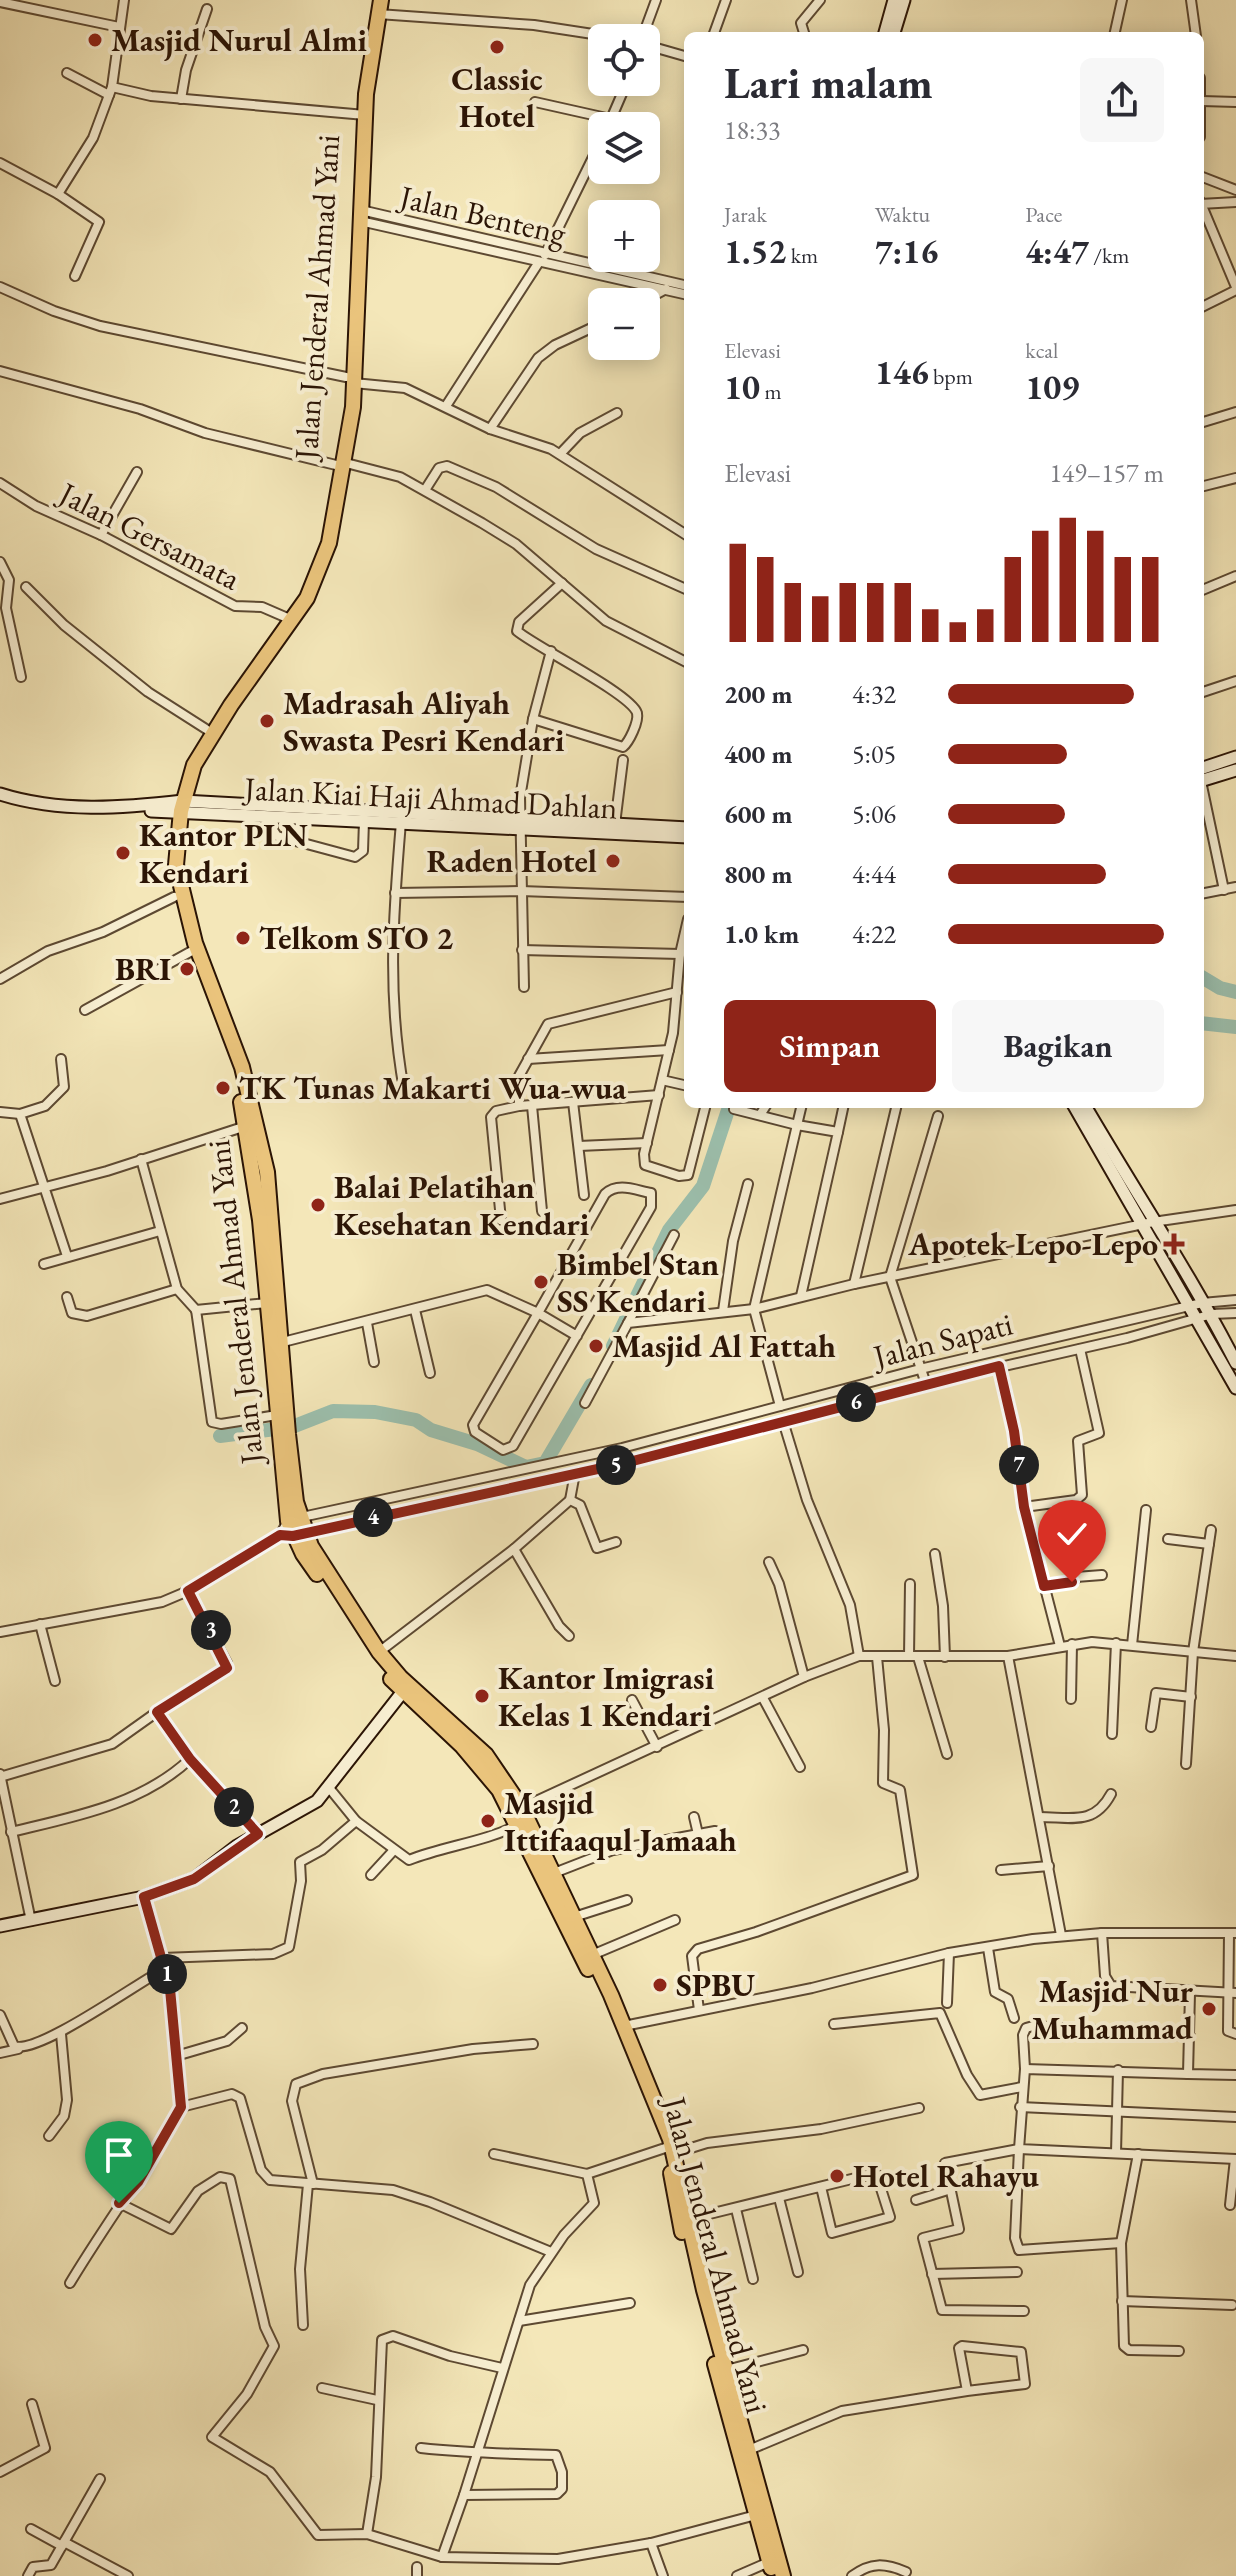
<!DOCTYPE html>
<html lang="id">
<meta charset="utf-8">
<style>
body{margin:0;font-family:"EB Garamond",serif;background:#f7f7f7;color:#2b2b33;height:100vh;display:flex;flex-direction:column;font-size:30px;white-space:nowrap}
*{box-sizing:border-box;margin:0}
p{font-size:26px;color:#7c7c81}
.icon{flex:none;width:44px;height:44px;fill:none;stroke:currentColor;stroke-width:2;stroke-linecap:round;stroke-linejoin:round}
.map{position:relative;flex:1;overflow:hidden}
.sheet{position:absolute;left:684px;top:32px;width:520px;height:1076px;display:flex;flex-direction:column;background:#fff;border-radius:12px;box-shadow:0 4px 20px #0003}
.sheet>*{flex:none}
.controls{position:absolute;left:588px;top:24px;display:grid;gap:16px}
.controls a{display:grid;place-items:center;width:72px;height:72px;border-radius:12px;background:#fff;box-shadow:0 4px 20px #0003;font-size:40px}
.pin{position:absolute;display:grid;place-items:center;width:68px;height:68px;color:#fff;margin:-82px -34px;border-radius:50% 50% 50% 0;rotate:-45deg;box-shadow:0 0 8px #0007}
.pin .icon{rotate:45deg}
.km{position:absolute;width:40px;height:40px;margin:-20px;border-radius:50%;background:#222;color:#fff;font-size:22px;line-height:40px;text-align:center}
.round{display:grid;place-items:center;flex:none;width:84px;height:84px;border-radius:12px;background:#f7f7f7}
.overview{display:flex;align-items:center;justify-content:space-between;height:136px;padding:0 40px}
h1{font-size:44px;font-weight:700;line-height:60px}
.stats{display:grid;grid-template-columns:repeat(3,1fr);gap:12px;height:136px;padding:8px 40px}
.stats div{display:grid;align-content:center}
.stats b{font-size:34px;font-weight:700}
.stats small{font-size:22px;font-weight:400}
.stats p{font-size:22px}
.chart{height:224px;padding:16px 40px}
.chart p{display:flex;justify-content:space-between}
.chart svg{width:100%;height:144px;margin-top:8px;stroke:#8f2418;stroke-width:6}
.action{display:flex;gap:16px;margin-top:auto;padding:16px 40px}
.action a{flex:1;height:92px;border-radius:12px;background:#8f2418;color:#fff;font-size:32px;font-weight:700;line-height:92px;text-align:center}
.action a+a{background:#f7f7f7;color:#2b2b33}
ul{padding:0 40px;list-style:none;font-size:26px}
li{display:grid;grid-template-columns:128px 96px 1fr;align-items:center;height:60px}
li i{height:20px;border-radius:10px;background:#8f2418}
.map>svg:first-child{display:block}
</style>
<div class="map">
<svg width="1236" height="2576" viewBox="0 0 1236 2576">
<rect width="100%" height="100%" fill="#f4e7b9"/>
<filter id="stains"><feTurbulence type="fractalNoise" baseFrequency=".0025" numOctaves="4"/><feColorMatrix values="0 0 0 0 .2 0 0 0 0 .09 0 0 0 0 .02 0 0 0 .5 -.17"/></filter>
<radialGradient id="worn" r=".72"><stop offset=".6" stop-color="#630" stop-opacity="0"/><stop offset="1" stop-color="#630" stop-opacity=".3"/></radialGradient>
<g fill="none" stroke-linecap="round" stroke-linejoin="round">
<g stroke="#9cc0ae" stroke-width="14">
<polyline points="1200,976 1220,988 1236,992"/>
<polyline points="1200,1023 1236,1027"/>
<polyline points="613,1346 669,1230 703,1186 730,1104"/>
<polyline points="220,1436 292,1427 333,1411 375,1412 416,1420 431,1430 477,1444 526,1467 545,1463 591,1385"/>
</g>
<defs>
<g id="street">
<polyline points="124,0 112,87 151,96 365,115"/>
<polyline points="1191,0 1196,36"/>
<polyline points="0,2 119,27"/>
<polyline points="378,14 534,25 619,38"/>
<polyline points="713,36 726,0"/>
<polyline points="805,36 801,23 820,0"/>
<polyline points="1114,36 1122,0"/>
<polyline points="642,38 656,0"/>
<polyline points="646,45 688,57"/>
<polyline points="67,73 109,95"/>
<polyline points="1200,78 1200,137"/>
<polyline points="181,99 186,70 207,9"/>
<polyline points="1202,101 1236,102"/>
<polyline points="535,102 611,119"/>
<polyline points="608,126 627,82"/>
<polyline points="0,163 58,194 99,222 75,276"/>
<polyline points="1200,176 1236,190"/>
<polyline points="58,194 93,138 112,87"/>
<polyline points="1200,201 1236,287"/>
<polyline points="1200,204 1236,202"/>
<polyline points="361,210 688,286"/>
<polyline points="360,221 688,295"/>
<polyline points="545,255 602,139"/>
<polyline points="0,287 54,311 100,326 346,377"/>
<polyline points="642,302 666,289"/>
<polyline points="1200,308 1236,290"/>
<polyline points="0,371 140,409 205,433 336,465"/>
<polyline points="354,383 405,388 490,429 551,449 688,536"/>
<polyline points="446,406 539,262"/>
<polyline points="1200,423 1236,412"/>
<polyline points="490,429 538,358 555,345 602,323"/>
<polyline points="560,454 580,433 617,413"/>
<polyline points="346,463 400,477 482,523 516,544 606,621 688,663"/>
<polyline points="0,483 36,506 101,535 235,606 262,607 292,620"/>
<polyline points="1200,487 1236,478"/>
<polyline points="425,490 439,468 447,466 496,487 596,549 688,590"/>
<polyline points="101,535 137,472"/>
<polyline points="0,562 9,580 6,608 21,677"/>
<polyline points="26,587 64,625 148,692 206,729"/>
<polyline points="1200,591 1236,576"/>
<polyline points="1200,693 1236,681"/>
<path d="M533 719 623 747C629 742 639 722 637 713 631 694 536 647 517 631L519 622 562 583"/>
<polyline points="1201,781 1224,890"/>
<polyline points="274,817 273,830 277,836 355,857 363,851 364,821"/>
<path d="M401 822C393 917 387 995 404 1090"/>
<polyline points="615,824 623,760"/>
<polyline points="395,893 521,891 688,897"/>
<polyline points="1200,894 1236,887"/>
<polyline points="688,919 680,954 673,1033 644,1154 645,1165 679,1176 688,1175 706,1104"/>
<polyline points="522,950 680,954"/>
<polyline points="0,979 48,951 103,932 174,897"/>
<polyline points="524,987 520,798 533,719 551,651"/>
<polyline points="85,1010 190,952"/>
<polyline points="61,1059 64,1087 45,1106 20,1114 67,1256"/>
<polyline points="528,1059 669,1050"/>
<polyline points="662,1080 688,1086"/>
<polyline points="659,1095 519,1106 519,1076 548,1024 677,992"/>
<polyline points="573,1102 584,1195"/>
<polyline points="532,1106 542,1211"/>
<polyline points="734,1109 797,1125 802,1104"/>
<polyline points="0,1112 20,1114"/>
<polyline points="760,1115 767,1104"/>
<polyline points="838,1132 844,1104"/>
<polyline points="579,1146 647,1143"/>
<polyline points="141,1159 177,1289 196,1310"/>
<polyline points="0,1199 107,1171 246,1126"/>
<polyline points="501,1220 491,1117 496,1111 519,1106"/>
<polyline points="44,1264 160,1231"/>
<polyline points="854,1284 897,1104"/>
<polyline points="67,1297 72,1313 87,1316 177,1289"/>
<polyline points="196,1310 212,1422 221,1424 277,1415"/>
<polyline points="196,1310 267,1303"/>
<polyline points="415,1310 430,1373"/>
<polyline points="723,1311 733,1241 748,1184"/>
<polyline points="367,1323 374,1362"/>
<polyline points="628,1323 674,1235"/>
<path d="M279 1343 487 1290 538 1313 605 1194C618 1182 635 1190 651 1193V1207L513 1446 503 1450 475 1432 473 1425 538 1313 577 1336"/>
<polyline points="999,1366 1014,1431 1024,1507 1060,1646"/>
<polyline points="926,1384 890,1277 938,1116"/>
<polyline points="585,1403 628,1323 754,1309 854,1284 1153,1222 1236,1210"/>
<polyline points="780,1406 754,1309 797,1125 838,1132 801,1296"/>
<polyline points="783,1421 807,1500 850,1605 859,1656"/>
<polyline points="570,1500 575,1473"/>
<polyline points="1024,1507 1076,1500 1082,1495 1078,1441 1099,1433 1080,1349"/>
<polyline points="304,1532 625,1463 926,1384 1127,1338 1212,1314 1236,1313"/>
<polyline points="1168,1539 1209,1544"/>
<polyline points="514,1549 570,1500 580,1505 597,1548 616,1542"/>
<polyline points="935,1554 943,1606 945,1657"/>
<polyline points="769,1562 779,1584 804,1677"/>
<polyline points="1076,1577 1102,1575"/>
<polyline points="1044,1586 1075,1580 1071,1533"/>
<polyline points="40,1624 55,1681"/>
<polyline points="0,1632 162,1602 188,1591 280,1535 288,1521 302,1517 622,1448 920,1369 1202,1303 1236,1300"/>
<polyline points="1132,1645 1146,1510"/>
<polyline points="379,1652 514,1549 559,1626 569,1636"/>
<polyline points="909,1656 910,1584"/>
<polyline points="1008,1656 1061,1935"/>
<polyline points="918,1657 947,1754"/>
<polyline points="763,1698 800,1767"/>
<polyline points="1071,1699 1072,1644"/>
<polyline points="632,1700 657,1747"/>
<polyline points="157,1712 190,1759 258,1834"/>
<polyline points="1151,1727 1156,1693 1191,1697"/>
<polyline points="1112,1734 1116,1643"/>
<polyline points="1186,1764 1193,1652 1211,1530"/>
<polyline points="0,1774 31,1921"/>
<polyline points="0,1777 112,1744 171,1702 224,1671 227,1663 188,1591"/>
<path d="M330 1789 356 1821 409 1860C445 1846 484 1842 518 1825"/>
<polyline points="519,1809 804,1677 859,1656 1008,1656 1092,1642 1236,1656"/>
<polyline points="694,1817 698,1834"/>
<path d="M1039 1817C1071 1817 1094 1826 1111 1794"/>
<polyline points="356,1821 322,1850 300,1862 301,1881 289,1947 273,1954 162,1958 170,1989 181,2107 232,2094 240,2098 261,2170 270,2180 393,2190 430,2202 551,2252"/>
<path d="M11 1832C73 1817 141 1805 190 1759"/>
<polyline points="1001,1870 1049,1866"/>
<polyline points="554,1873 613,1850 715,1831"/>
<polyline points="371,1875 394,1850"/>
<polyline points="144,1897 162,1958"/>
<polyline points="574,1917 627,1900"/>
<polyline points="1102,1933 1105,1976 1111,1986 1236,1993"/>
<polyline points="1229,1933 1228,2031 1236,2034"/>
<polyline points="988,1948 995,1992 1008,1999 1014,2018"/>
<polyline points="592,1955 675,1920"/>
<polyline points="1190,1993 1188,2074 1236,2075"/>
<polyline points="947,2003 949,1953"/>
<polyline points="699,2010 692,1956 698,1949 756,1932 913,1875 900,1790 883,1783 884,1730 877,1657"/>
<path d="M0 2015 14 2046C38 2055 137 1983 166 1968"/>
<polyline points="834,2024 940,2013 967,2075 980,2095 1022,2087"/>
<polyline points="624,2026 812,1988 949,1953 1033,1939 1102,1933 1236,1933"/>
<polyline points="0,2053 18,2049"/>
<polyline points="176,2056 227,2041 242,2028"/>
<polyline points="1025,2069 1023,2035 1026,2028 1033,2026 1190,2036"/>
<polyline points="1188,2074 1025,2069 1019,2149 1236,2159"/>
<polyline points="1020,2107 1236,2117"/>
<polyline points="49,2136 64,2116 67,2100 61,2034"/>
<polyline points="675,2153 707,2143 821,2129 919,2108"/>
<polyline points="1116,2153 1118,2070"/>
<polyline points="494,2154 587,2174"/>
<polyline points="1138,2154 1121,2243 1124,2346 1129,2350 1179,2351"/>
<polyline points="313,2184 292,2101 296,2084 323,2074 473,2049 533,2044"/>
<polyline points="779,2198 798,2272"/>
<polyline points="916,2200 951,2189"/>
<polyline points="119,2203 171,2229 198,2191 220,2177 230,2179 265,2327 274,2346 247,2394 212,2437 270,2472 318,2535 367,2534 442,2557 558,2559 651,2543 756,2515"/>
<polyline points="1230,2205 1235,2159"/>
<polyline points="736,2209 753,2279"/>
<polyline points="689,2219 876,2173 890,2217 832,2233 821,2187"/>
<polyline points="932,2274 1017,2272"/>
<path d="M70 2283C106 2223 147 2169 181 2107"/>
<polyline points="1122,2301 1232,2305"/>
<polyline points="1024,2311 942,2310 923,2238 959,2229 945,2163 1019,2149 1015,2238 1019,2250 1121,2243"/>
<polyline points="519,2321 630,2303"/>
<polyline points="303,2325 300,2269 308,2184"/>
<polyline points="726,2370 803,2350"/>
<polyline points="322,2388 377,2400"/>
<path d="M421 2448C467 2453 509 2454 556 2455L562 2472V2489L557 2494 464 2495 442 2557"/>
<polyline points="749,2450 842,2411 967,2391 959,2348 962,2346 1021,2352 1025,2384 967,2391"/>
<polyline points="0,2472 45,2448 32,2404"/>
<polyline points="464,2495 530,2285 564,2235 594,2203 587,2174 665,2148"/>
<polyline points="31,2529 62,2546"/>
<polyline points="367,2534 376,2477 382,2340 393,2336 450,2356 502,2368"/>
<polyline points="64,2542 128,2576"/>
<polyline points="651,2543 663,2576"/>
<polyline points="28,2576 33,2567 51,2565 100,2479"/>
<polyline points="417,2576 417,2567"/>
<polyline points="737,2576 769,2562"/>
<path d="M852 2576C871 2562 885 2563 906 2572"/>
</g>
<g id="secondary">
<polyline points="884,36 894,0"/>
<polyline points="893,36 904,0"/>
<polyline points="1200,769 1236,757"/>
<polyline points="1200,781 1236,770"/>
<path d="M0 794C60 813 122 808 183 801L688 828"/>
<polyline points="151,811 688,837"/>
<polyline points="1073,1104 1236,1388"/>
<path d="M1084 1104C1134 1190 1191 1275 1236 1363"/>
<polyline points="0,1926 144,1897 194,1879 237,1846 317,1801 408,1685"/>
</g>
<g id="highway">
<polyline points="381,0 366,94 353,407 329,543 307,598 231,705 194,765 181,811 176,865 195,943 242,1067 267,1172 288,1434 296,1502 311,1546 379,1652 401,1678 486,1755 522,1808 611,1995 670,2139 704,2290 783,2576"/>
<polyline points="241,1102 260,1220 288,1521 303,1554 317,1574"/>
<polyline points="391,1679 462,1746 499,1790 588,1969"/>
<polyline points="671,2173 682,2232"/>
<polyline points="715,2364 771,2568"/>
</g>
</defs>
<use href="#street" stroke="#5d4932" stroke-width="12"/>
<use href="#secondary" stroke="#2b1405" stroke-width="15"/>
<use href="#highway" stroke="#2b1405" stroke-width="18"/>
<use href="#street" stroke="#f8efd2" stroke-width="8"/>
<use href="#secondary" stroke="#f8efd2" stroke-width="11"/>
<use href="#highway" stroke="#eac47c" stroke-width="14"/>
</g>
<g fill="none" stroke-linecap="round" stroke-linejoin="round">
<defs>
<polyline id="route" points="119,2203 138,2182 181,2107 170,1989 144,1897 194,1879 258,1834 190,1759 157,1712 227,1668 188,1591 280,1535 293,1536 625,1463 999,1366 1014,1431 1024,1507 1044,1586 1072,1582"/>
</defs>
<use href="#route" stroke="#fff" stroke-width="16"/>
<use href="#route" stroke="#8f2418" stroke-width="10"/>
</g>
<g fill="#8f2418" stroke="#f8efd2" stroke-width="3">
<circle cx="95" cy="40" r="8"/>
<circle cx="497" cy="47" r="8"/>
<circle cx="267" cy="721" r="8"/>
<circle cx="123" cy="853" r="8"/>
<circle cx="613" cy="861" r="8"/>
<circle cx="243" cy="938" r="8"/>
<circle cx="187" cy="969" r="8"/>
<circle cx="223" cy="1088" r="8"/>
<circle cx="318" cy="1205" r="8"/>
<path d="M1170 1232h8v8h8v8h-8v8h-8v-8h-8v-8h8z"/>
<circle cx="541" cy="1282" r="8"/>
<circle cx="596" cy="1346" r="8"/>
<circle cx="482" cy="1696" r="8"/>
<circle cx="488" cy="1821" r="8"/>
<circle cx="660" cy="1985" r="8"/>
<circle cx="1209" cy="2009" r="8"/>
<circle cx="837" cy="2176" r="8"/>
</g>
<g text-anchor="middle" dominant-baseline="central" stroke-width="8" stroke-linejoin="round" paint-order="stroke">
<g font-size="32" font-weight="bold" fill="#2b1405" stroke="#f8efd2" text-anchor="start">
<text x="111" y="40">Masjid Nurul Almi</text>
<text x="497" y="79" text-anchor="middle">Classic<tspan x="497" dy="37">Hotel</tspan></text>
<text x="283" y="703">Madrasah Aliyah<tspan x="283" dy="37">Swasta Pesri Kendari</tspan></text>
<text x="139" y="835">Kantor PLN<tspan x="139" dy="37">Kendari</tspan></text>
<text x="597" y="861" text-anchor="end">Raden Hotel</text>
<text x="259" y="938">Telkom STO 2</text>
<text x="171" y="969" text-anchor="end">BRI</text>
<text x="239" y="1088">TK Tunas Makarti Wua-wua</text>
<text x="334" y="1187">Balai Pelatihan<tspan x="334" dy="37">Kesehatan Kendari</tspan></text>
<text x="1158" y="1244" text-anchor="end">Apotek Lepo-Lepo</text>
<text x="557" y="1264">Bimbel Stan<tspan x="557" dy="37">SS Kendari</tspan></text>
<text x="612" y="1346">Masjid Al Fattah</text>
<text x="498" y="1678">Kantor Imigrasi<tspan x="498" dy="37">Kelas 1 Kendari</tspan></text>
<text x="504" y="1803">Masjid<tspan x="504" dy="37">Ittifaaqul Jamaah</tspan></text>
<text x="676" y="1985">SPBU</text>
<text x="1193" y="1991" text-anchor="end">Masjid Nur<tspan x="1193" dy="37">Muhammad</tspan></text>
<text x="853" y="2176">Hotel Rahayu</text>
</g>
<g font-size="32" fill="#2b1405" stroke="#f8efd2">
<text transform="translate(483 215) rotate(13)">Jalan Benteng</text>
<text transform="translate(317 297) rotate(-86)">Jalan Jenderal Ahmad Yani</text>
<text transform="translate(150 536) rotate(27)">Jalan Gersamata</text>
<text transform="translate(431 798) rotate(3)">Jalan Kiai Haji Ahmad Dahlan</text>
<text transform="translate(235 1302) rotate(-96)">Jalan Jenderal Ahmad Yani</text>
<text transform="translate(943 1340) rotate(-14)">Jalan Sapati</text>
<text transform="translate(716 2255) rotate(75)">Jalan Jenderal Ahmad Yani</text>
</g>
</g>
<rect width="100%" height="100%" filter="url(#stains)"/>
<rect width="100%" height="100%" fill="url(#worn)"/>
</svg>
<div class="controls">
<a><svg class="icon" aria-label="locate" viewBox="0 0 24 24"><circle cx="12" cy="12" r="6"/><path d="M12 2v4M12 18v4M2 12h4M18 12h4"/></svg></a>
<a><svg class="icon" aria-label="layers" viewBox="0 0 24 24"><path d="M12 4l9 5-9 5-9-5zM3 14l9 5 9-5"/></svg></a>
<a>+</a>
<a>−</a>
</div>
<div class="pin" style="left:119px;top:2203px;background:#1e9e55"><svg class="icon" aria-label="arrive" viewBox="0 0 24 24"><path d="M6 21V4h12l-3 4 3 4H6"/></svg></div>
<div class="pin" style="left:1072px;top:1582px;background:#d93025"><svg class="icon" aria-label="check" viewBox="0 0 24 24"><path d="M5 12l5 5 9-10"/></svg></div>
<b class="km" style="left:167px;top:1974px">1</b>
<b class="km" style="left:234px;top:1807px">2</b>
<b class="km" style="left:211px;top:1630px">3</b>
<b class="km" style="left:373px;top:1517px">4</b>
<b class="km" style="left:616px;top:1465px">5</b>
<b class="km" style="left:856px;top:1402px">6</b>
<b class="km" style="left:1019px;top:1465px">7</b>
<section class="sheet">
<div class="overview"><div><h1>Lari malam</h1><p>18:33</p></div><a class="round"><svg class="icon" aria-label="share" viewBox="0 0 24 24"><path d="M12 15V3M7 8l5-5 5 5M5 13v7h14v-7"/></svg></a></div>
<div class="stats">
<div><p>Jarak</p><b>1.52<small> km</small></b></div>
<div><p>Waktu</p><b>7:16</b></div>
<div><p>Pace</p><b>4:47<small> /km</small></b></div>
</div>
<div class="stats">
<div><p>Elevasi</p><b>10<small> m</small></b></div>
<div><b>146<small> bpm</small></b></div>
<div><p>kcal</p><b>109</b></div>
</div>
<div class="chart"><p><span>Elevasi</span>149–157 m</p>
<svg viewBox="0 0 160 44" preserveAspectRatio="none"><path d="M5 44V14M15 44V18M25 44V26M35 44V30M45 44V26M55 44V26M65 44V26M75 44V34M85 44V38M95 44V34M105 44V18M115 44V10M125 44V6M135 44V10M145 44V18M155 44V18"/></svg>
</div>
<ul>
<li><b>200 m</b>4:32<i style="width:86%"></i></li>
<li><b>400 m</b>5:05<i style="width:55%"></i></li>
<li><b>600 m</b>5:06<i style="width:54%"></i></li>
<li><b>800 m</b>4:44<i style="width:73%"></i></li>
<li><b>1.0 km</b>4:22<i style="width:100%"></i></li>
</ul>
<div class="action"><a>Simpan</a><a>Bagikan</a></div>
</section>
</div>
